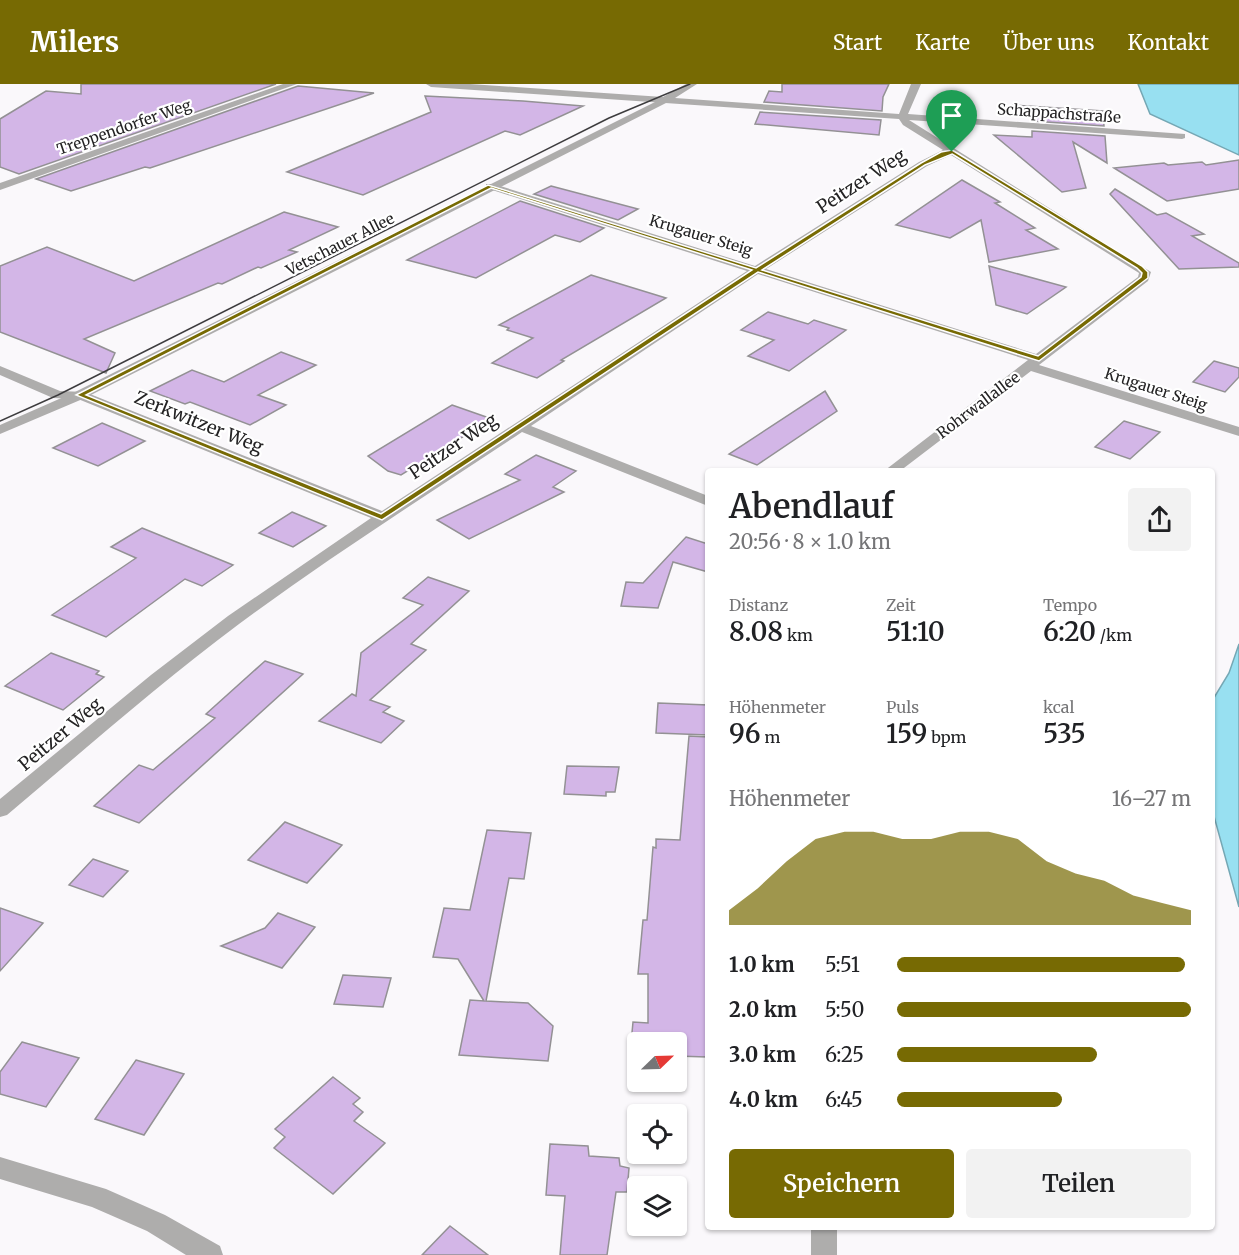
<!DOCTYPE html>
<html lang="de">
<meta charset="utf-8">
<style>
body{margin:0;font-family:Merriweather,serif;background:#f2f2f2;color:#202124;height:100vh;display:flex;flex-direction:column;font-size:22px;white-space:nowrap}
*{box-sizing:border-box;margin:0}
p{font-size:20px;color:#757577}
.icon{flex:none;width:33px;height:33px;fill:none;stroke:currentColor;stroke-width:2;stroke-linecap:round;stroke-linejoin:round}
.map{position:relative;flex:1;overflow:hidden}
.sheet{position:absolute;left:705px;top:384px;width:510px;height:762px;display:flex;flex-direction:column;background:#fff;border-radius:6px;box-shadow:0 2px 4px #0004}
.sheet>*{flex:none}
.needle{width:39px;rotate:67deg}
.tools{position:absolute;left:627px;top:948px;display:grid;gap:12px}
.tools a{display:grid;place-items:center;width:60px;height:60px;border-radius:6px;background:#fff;box-shadow:0 2px 4px #0004;font-size:30px}
.pin{position:absolute;display:grid;place-items:center;width:51px;height:51px;color:#fff;margin:-62px -26px;border-radius:50% 50% 50% 0;rotate:-45deg;box-shadow:0 0 6px #0007}
.pin .icon{rotate:45deg}
.round{display:grid;place-items:center;flex:none;width:63px;height:63px;border-radius:6px;background:#f2f2f2}
.summary{display:flex;align-items:center;justify-content:space-between;height:102px;padding:0 24px}
h1{font-size:33px;font-weight:600;line-height:45px}
.figures{display:grid;grid-template-columns:repeat(3,1fr);gap:9px;height:102px;padding:6px 24px}
.figures div{display:grid;align-content:center}
.figures b{font-size:26px;font-weight:600}
.figures small{font-size:16px;font-weight:400}
.figures p{font-size:16px}
.chart{height:168px;padding:12px 24px}
.chart p{display:flex;justify-content:space-between}
.chart svg{width:100%;height:108px;margin-top:6px;fill:#776a03;opacity:.7}
.button{display:flex;gap:12px;margin-top:auto;padding:12px 24px}
.button a{flex:1;height:69px;border-radius:6px;background:#776a03;color:#fff;font-size:24px;font-weight:600;line-height:69px;text-align:center}
.button a+a{background:#f2f2f2;color:#202124}
ul{padding:0 24px;list-style:none;font-size:20px}
li{display:grid;grid-template-columns:96px 72px 1fr;align-items:center;height:45px}
li i{height:15px;border-radius:8px;background:#776a03}
header{display:flex;align-items:center;gap:36px;box-sizing:border-box;height:84px;padding:0 30px;background:#776a03;color:#fff}
header strong{font-size:28px}
nav{display:flex;gap:33px;margin-inline-start:auto;font-size:21px}
.map>svg:first-child{display:block}
</style>
<header>
<strong>Milers</strong>
<nav><a>Start</a><a>Karte</a><a>Über uns</a><a>Kontakt</a></nav>
</header>
<div class="map">
<svg width="1239" height="1171" viewBox="0 0 1239 1171">
<rect width="100%" height="100%" fill="#faf8fb"/>
<g fill="#98e0f1" stroke="#75a7b4" stroke-width="1.5">
<polygon points="1138,0 1239,0 1239,71 1150,30"/>
<polygon points="1239,560 1239,823 1212,725 1212,617 1229,589"/>
</g>
<g fill="#d3b6e7" stroke="#939194" stroke-width="1.5">
<polygon points="81,0 276,0 19,90 0,83 0,35 46,7 81,10"/>
<polygon points="782,0 889,0 883,13 882,27 764,18 769,7 782,8"/>
<polygon points="298,2 374,9 150,84 145,83 71,107 36,95"/>
<polygon points="425,12 523,17 583,22 520,51 505,47 363,111 287,88 431,28"/>
<polygon points="1012,21 1103,27 1104,42 1032,37 1032,33"/>
<polygon points="760,28 881,36 879,51 755,40"/>
<polygon points="1032,47 1105,52 1107,79 1073,58 1086,104 1062,108 994,51 1032,53"/>
<polygon points="1239,76 1239,105 1167,117 1114,84 1164,79 1168,81 1202,78 1206,81"/>
<polygon points="962,96 1000,118 995,119 1035,144 1026,146 1058,165 989,178 981,136 950,154 896,141"/>
<polygon points="551,102 638,125 618,136 534,110"/>
<polygon points="1115,105 1157,131 1166,129 1204,150 1192,152 1239,179 1239,183 1179,185 1110,110"/>
<polygon points="520,117 604,144 580,158 555,151 476,194 407,176"/>
<polygon points="284,128 338,143 289,166 297,168 261,184 258,183 222,200 218,199 84,255 115,269 106,289 0,248 0,182 47,163 134,197"/>
<polygon points="989,182 1066,203 1027,230 996,221"/>
<polygon points="591,191 666,214 561,276 564,277 537,294 492,279 533,254 507,246 509,244 499,241"/>
<polygon points="768,228 808,240 814,236 846,246 789,287 748,272 774,256 741,246"/>
<polygon points="281,268 316,281 258,311 286,321 250,341 190,318 185,320 150,307 192,286 224,298"/>
<polygon points="1214,277 1239,284 1239,293 1225,308 1193,298"/>
<polygon points="825,307 837,327 757,381 729,370"/>
<polygon points="452,321 492,335 401,391 388,387 368,372"/>
<polygon points="1124,337 1160,348 1130,375 1095,363"/>
<polygon points="102,339 145,357 98,382 53,364"/>
<polygon points="536,371 576,387 553,403 564,408 469,455 437,436 520,396 505,390"/>
<polygon points="292,428 326,442 293,463 259,449"/>
<polygon points="142,444 233,481 202,502 185,495 106,553 52,531 136,474 111,463"/>
<polygon points="686,453 708,460 708,488 673,478 658,524 621,522 626,498 643,499"/>
<polygon points="428,493 469,507 411,560 426,566 370,616 390,623 383,628 404,637 381,659 319,637 352,610 356,612 361,569 423,521 403,514"/>
<polygon points="51,569 99,587 96,590 104,593 63,626 5,602"/>
<polygon points="265,577 303,590 139,739 94,722 139,681 153,686 215,634 206,630"/>
<polygon points="658,619 708,621 708,651 656,649"/>
<polygon points="689,652 708,653 707,973 676,972 676,958 638,958 638,970 630,970 633,938 648,939 648,890 638,890 643,836 647,836 653,763 656,764 656,755 680,756"/>
<polygon points="567,682 619,683 615,708 606,708 606,712 564,710"/>
<polygon points="285,738 342,761 307,799 248,776"/>
<polygon points="487,746 531,749 524,795 509,794 486,917 528,919 553,942 548,977 459,971 470,916 484,917 458,875 433,873 444,824 470,826"/>
<polygon points="93,775 128,787 103,813 69,801"/>
<polygon points="0,824 43,839 0,887"/>
<polygon points="278,829 315,843 282,884 221,862 265,844"/>
<polygon points="343,891 391,894 383,923 334,920"/>
<polygon points="22,958 79,974 46,1023 0,1010 0,988"/>
<polygon points="136,976 184,990 144,1051 95,1035"/>
<polygon points="333,993 360,1014 353,1020 363,1028 354,1037 385,1059 333,1110 274,1064 285,1053 275,1045"/>
<polygon points="550,1060 588,1062 589,1072 619,1074 620,1082 629,1084 627,1108 616,1108 607,1171 560,1171 565,1112 546,1111"/>
<polygon points="450,1142 488,1171 422,1171"/>
</g>
<g fill="none" stroke-linecap="round" stroke-linejoin="round">
<g fill="#aeadac" fill-rule="evenodd">
<polygon points="283,0 297,0 0,106 0,99"/>
<path d="M426 0H470L663 13 686 0H697L675 14 899 30 911 0H921L908 30 1185 50V54L1182 55 909 36 1151 188 1148 197 1039 281 1239 343V352L1031 287 900 387H884L1028 276 758 190 531 342 708 412V422L522 348C427 411 331 472 239 540 159 600 84 666 7 731L0 733V715L151 591 228 532 371 434 78 315 53 314 0 291V282L60 307 85 308 382 427 747 187 486 104V100H494L755 182 919 78 943 66 903 41 899 35 431 3ZM951 71 1139 189 1138 193 1036 270 766 185 927 82Z"/>
<polygon points="0,1073 106,1105 165,1131 220,1162 223,1171 186,1171 147,1147 92,1123 0,1095"/>
<rect x="811" y="1143" width="26" height="28"/>
</g>
<polygon fill="#aeadac" fill-rule="evenodd" points="663,14 668,17 666,19 85,314 0,350 0,341 75,308"/>
<polyline stroke="#3d3c3e" stroke-width="1.5" points="0,337 58,311 609,34 690,0"/>
</g>
<path fill="#776a03" stroke="#fff" stroke-width="1.5" fill-rule="evenodd" d="M952 66 1142 182 1148 188V194L1039 277 758 188 382 436 76 311 488 101 756 184 921 79 941 68ZM952 70 1137 184 1142 189 1141 193 1038 272 762 186 925 81ZM491 104 752 186 381 430 86 311Z"/>
<g text-anchor="middle" dominant-baseline="central" stroke-width="4.5" stroke-linejoin="round" paint-order="stroke">
<g font-size="15" fill="#242324" stroke="#fff">
<text transform="translate(1059 29) rotate(4)">Schappachstraße</text>
<text transform="translate(124 43) rotate(-19)">Treppendorfer Weg</text>
<text transform="translate(701 151) rotate(17)">Krugauer Steig</text>
<text transform="translate(340 160) rotate(-27)">Vetschauer Allee</text>
<text transform="translate(1156 305) rotate(18)">Krugauer Steig</text>
<text transform="translate(978 321) rotate(-37)">Rohrwallallee</text>
</g>
<g font-size="18" fill="#242324" stroke="#fff">
<text transform="translate(861 97) rotate(-33)">Peitzer Weg</text>
<text transform="translate(199 338) rotate(22)">Zerkwitzer Weg</text>
<text transform="translate(453 362) rotate(-34)">Peitzer Weg</text>
<text transform="translate(60 650) rotate(-40)">Peitzer Weg</text>
</g>
</g>
</svg>
<div class="tools">
<a><svg class="needle" viewBox="-14 -14 28 28"><path d="M0-13l5 13h-10z" fill="#e53935"/><path d="M0 13l5-13h-10z" fill="#757577"/></svg></a>
<a><svg class="icon" aria-label="locate" viewBox="0 0 24 24"><circle cx="12" cy="12" r="6"/><path d="M12 2v4M12 18v4M2 12h4M18 12h4"/></svg></a>
<a><svg class="icon" aria-label="layers" viewBox="0 0 24 24"><path d="M12 4l9 5-9 5-9-5zM3 14l9 5 9-5"/></svg></a>
</div>
<div class="pin" style="left:952px;top:68px;background:#1e9e55"><svg class="icon" aria-label="arrive" viewBox="0 0 24 24"><path d="M6 21V4h12l-3 4 3 4H6"/></svg></div>
<section class="sheet">
<div class="summary"><div><h1>Abendlauf</h1><p>20:56 · 8 × 1.0 km</p></div><a class="round"><svg class="icon" aria-label="share" viewBox="0 0 24 24"><path d="M12 15V3M7 8l5-5 5 5M5 13v7h14v-7"/></svg></a></div>
<div class="figures">
<div><p>Distanz</p><b>8.08<small> km</small></b></div>
<div><p>Zeit</p><b>51:10</b></div>
<div><p>Tempo</p><b>6:20<small> /km</small></b></div>
</div>
<div class="figures">
<div><p>Höhenmeter</p><b>96<small> m</small></b></div>
<div><p>Puls</p><b>159<small> bpm</small></b></div>
<div><p>kcal</p><b>535</b></div>
</div>
<div class="chart"><p><span>Höhenmeter</span>16–27 m</p>
<svg viewBox="0 0 160 44" preserveAspectRatio="none"><path d="M0 44V38L10 29L20 18L30 9L40 6L50 6L60 9L70 9L80 6L90 6L100 9L110 18L120 23L130 26L140 32L150 35L160 38V44z"/></svg>
</div>
<ul>
<li><b>1.0 km</b>5:51<i style="width:98%"></i></li>
<li><b>2.0 km</b>5:50<i style="width:100%"></i></li>
<li><b>3.0 km</b>6:25<i style="width:68%"></i></li>
<li><b>4.0 km</b>6:45<i style="width:56%"></i></li>
</ul>
<div class="button"><a>Speichern</a><a>Teilen</a></div>
</section>
</div>
